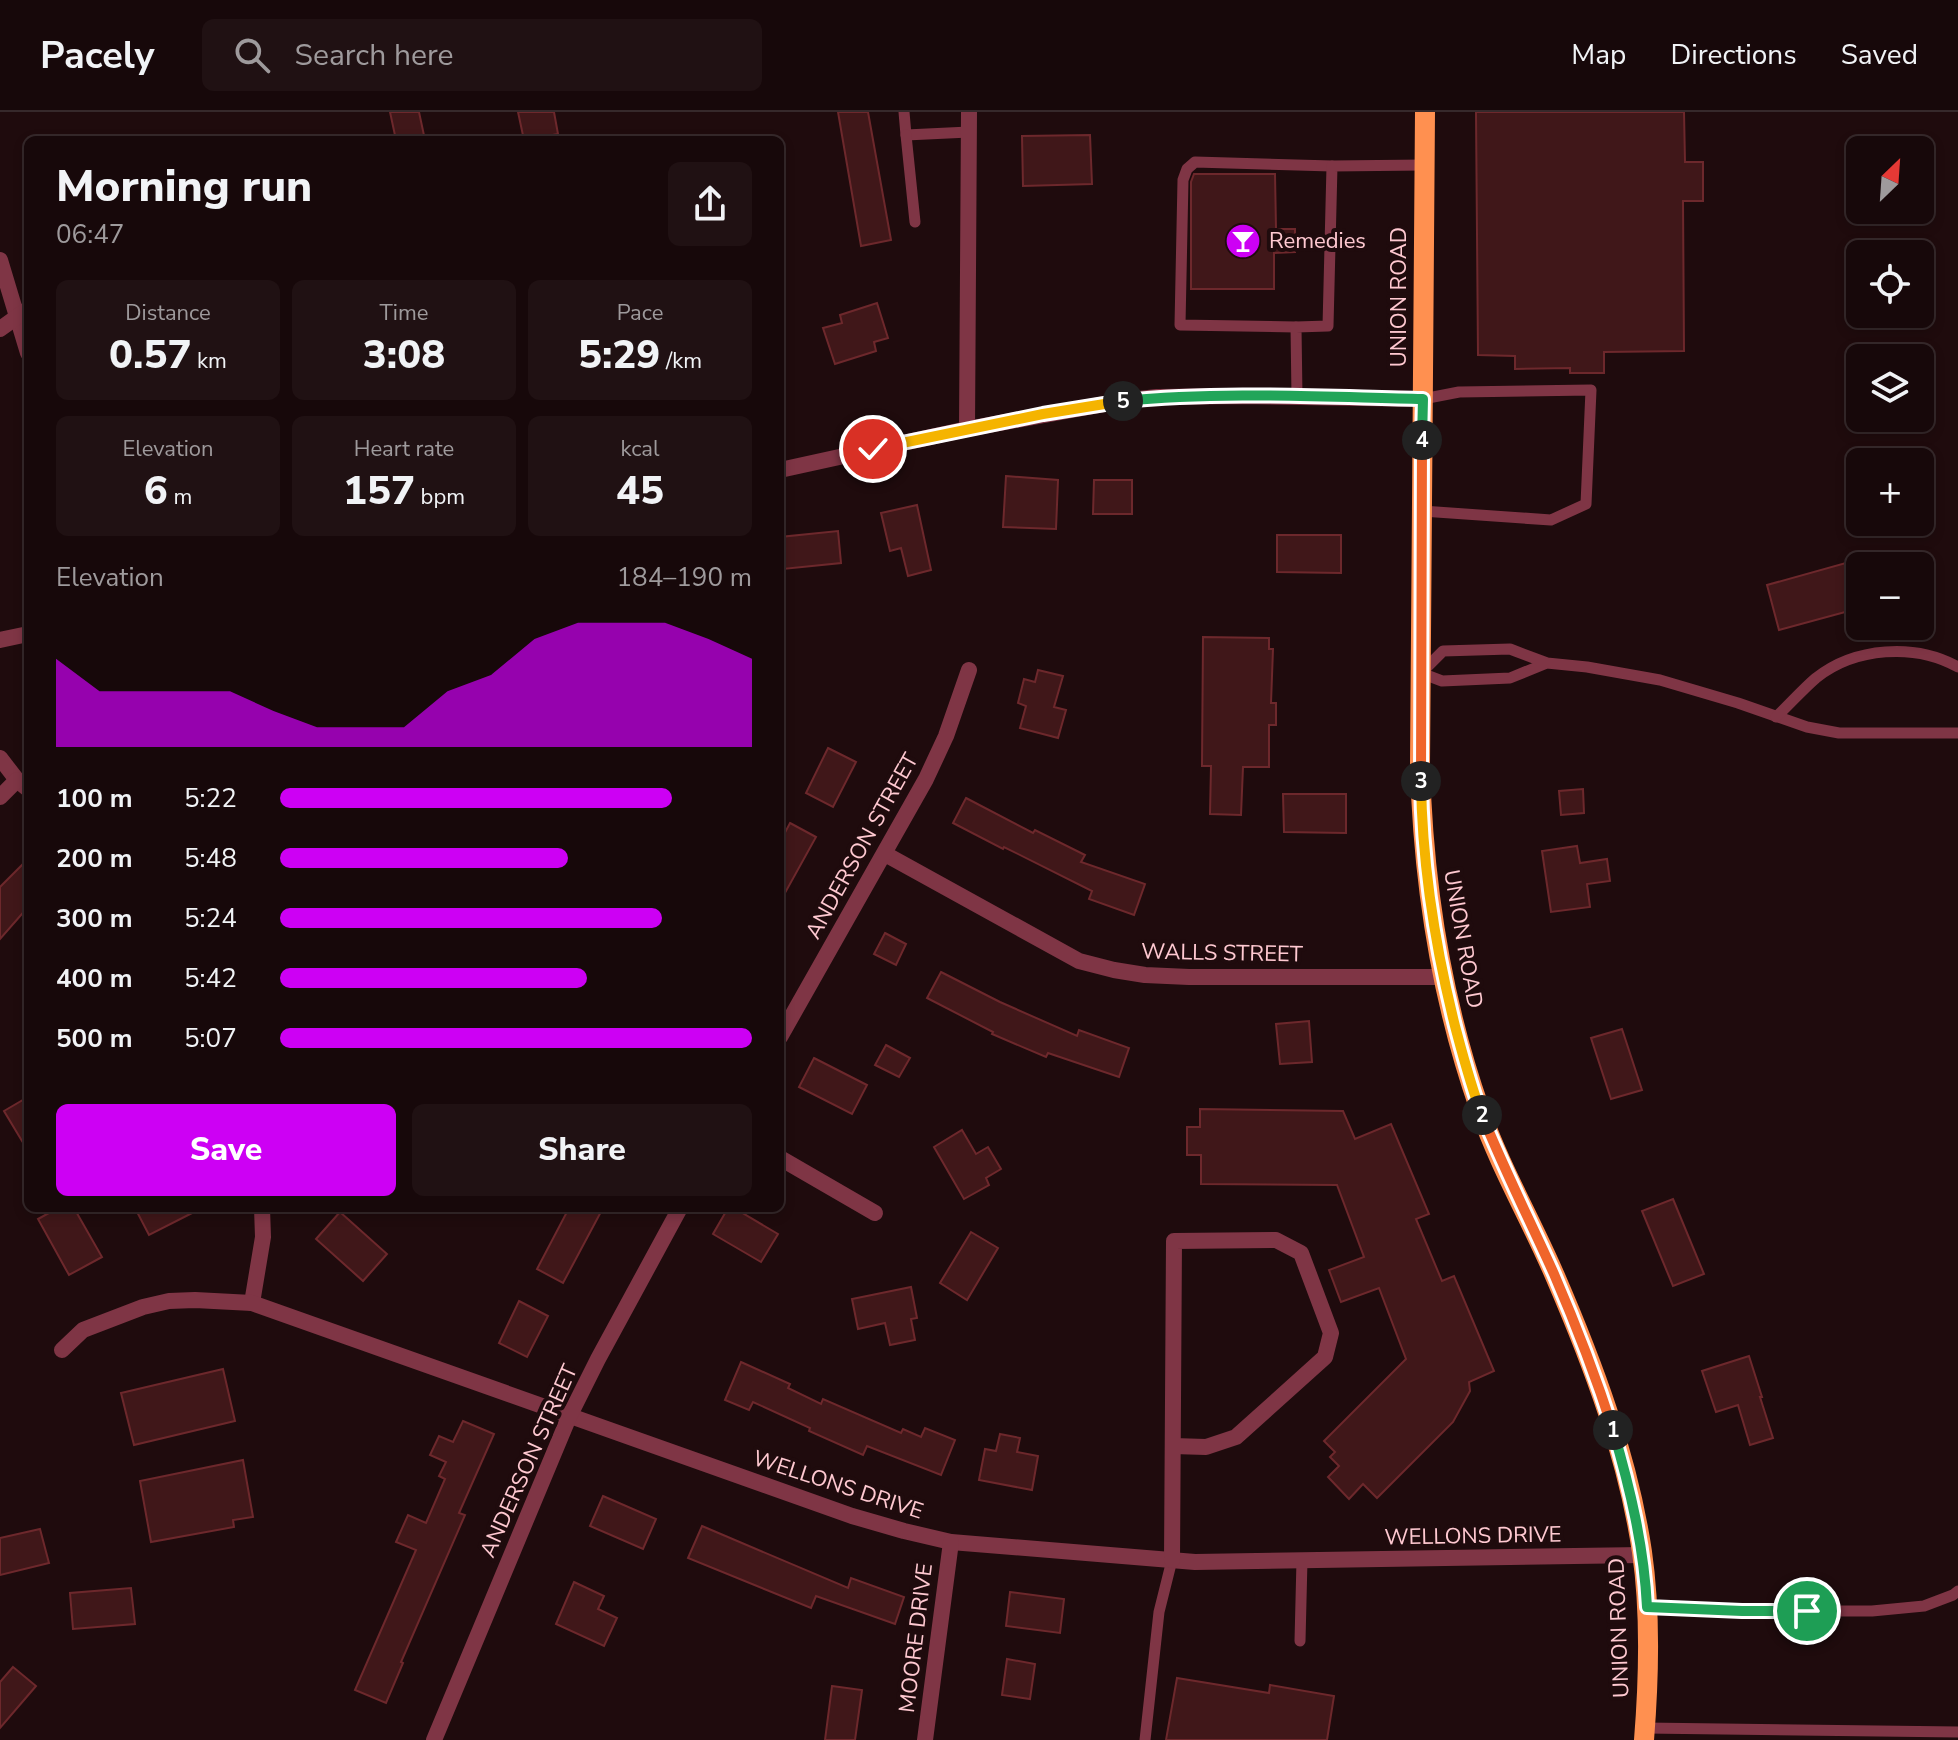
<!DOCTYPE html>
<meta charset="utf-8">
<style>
body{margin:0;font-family:"Nunito Sans",sans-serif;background:#201113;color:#f1f3f6;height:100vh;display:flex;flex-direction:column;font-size:30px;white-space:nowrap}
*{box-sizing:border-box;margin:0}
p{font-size:26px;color:#9e9a9c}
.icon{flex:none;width:44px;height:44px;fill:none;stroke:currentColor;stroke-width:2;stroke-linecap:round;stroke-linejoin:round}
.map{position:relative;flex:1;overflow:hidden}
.details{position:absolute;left:24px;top:24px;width:760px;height:1076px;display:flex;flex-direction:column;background:#17080a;border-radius:12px;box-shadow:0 4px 12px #0003,0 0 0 2px #36292b}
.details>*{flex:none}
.needle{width:52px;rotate:25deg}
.tools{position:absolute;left:1846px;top:24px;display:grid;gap:16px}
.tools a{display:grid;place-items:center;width:88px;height:88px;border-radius:12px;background:#17080a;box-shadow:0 4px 12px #0003,0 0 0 2px #36292b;font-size:40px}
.pin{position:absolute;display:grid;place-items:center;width:68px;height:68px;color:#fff;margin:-34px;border:4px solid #fff;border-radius:50%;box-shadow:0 2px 8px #0007}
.km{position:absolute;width:40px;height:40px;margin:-20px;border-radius:50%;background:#222;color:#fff;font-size:22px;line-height:40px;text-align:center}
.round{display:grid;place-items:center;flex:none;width:84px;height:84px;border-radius:12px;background:#201113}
.summary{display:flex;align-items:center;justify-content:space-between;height:136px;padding:0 32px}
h1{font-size:44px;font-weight:800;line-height:60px}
.stats{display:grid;grid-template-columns:repeat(3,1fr);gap:12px;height:136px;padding:8px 32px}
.stats div{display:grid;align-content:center;border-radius:12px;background:#201113;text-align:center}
.stats b{font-size:40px;font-weight:800}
.stats small{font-size:22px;font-weight:400}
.stats p{font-size:22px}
.chart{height:224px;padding:16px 32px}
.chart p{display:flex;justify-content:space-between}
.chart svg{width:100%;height:144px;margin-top:8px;fill:#cd00f4;opacity:.7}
.cta{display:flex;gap:16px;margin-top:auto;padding:16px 32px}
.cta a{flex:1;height:92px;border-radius:12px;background:#cd00f4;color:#fff;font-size:32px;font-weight:800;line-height:92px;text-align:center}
.cta a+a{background:#201113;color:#f1f3f6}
ul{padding:0 32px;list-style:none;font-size:26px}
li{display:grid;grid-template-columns:128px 96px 1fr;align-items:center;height:60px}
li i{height:20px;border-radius:10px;background:#cd00f4}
header{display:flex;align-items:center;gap:48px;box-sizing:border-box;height:112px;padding:0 40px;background:#17080a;border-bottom:2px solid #36292b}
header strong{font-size:38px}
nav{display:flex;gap:44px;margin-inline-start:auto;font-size:28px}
.search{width:560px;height:72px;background:#201113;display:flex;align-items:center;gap:20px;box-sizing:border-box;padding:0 28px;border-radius:12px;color:#9e9a9c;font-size:30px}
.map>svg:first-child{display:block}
</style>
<header>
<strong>Pacely</strong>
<div class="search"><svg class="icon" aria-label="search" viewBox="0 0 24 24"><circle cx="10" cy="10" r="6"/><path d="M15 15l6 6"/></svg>Search here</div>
<nav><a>Map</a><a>Directions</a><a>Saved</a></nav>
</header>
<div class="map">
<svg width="1958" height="1628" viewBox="0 0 1958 1628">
<rect width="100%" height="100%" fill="#1f0b0d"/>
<g fill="#401719" stroke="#6d282c" stroke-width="2">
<polygon points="390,0 419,0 425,28 396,28"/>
<polygon points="518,0 554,0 558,22 524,28"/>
<polygon points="838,0 868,0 891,128 861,134"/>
<polygon points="1476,0 1684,0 1685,50 1703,50 1703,89 1683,89 1684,239 1604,240 1604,261 1570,261 1570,256 1515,257 1515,244 1478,243"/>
<polygon points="1090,23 1092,72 1023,74 1022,24"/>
<polygon points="1194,62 1275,62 1276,117 1295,117 1295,140 1274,141 1274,177 1191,177 1191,70"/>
<polygon points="877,191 888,226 874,230 876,239 835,252 823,216 842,211 840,203"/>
<polygon points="1006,364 1058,368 1056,417 1003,415"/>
<polygon points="1094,368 1132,368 1132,402 1093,402"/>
<polygon points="917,393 931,458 908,464 901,436 890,439 881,401"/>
<polygon points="838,419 841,451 783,457 780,425"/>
<polygon points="1277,423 1341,423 1341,461 1277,460"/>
<polygon points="1860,447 1860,496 1779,518 1767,473"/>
<polygon points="1203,525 1269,526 1269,537 1273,537 1271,591 1276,591 1276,613 1269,613 1269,655 1243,655 1241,703 1210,702 1211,654 1202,654"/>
<polygon points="1038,558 1063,564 1054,595 1066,598 1058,626 1020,616 1026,594 1018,591 1024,567 1035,570"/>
<polygon points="828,636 856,650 833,695 806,681"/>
<polygon points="1583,677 1584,701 1561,703 1559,679"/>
<polygon points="1283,682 1346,682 1346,721 1284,720"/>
<polygon points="966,686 1033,721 1035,718 1085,743 1081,750 1145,772 1134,803 1089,787 1092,779 1004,735 1003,737 953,711"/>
<polygon points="790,711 816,725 780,790 780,730"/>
<polygon points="1577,734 1580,751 1607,747 1610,769 1587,772 1590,795 1551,800 1542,739"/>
<polygon points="28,747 28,795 0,827 0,775"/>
<polygon points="885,821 906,832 896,853 874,842"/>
<polygon points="941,860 1000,890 1077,924 1079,918 1129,936 1119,965 1048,941 1046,945 992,922 993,920 927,886"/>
<polygon points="1309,909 1312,950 1280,952 1276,912"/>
<polygon points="1622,917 1642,978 1611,987 1591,926"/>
<polygon points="886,933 910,946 899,965 875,953"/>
<polygon points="814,946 867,973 852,1002 799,975"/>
<polygon points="28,985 28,1039 4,999"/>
<polygon points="1200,997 1343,999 1355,1027 1391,1012 1429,1102 1416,1107 1442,1169 1454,1164 1494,1259 1469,1270 1470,1279 1453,1310 1377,1386 1363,1372 1349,1387 1328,1365 1339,1354 1330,1345 1335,1340 1324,1329 1406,1247 1379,1176 1341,1190 1329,1158 1364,1145 1337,1073 1201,1072 1201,1043 1187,1043 1187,1015 1200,1015"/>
<polygon points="962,1018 976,1042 988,1035 1001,1057 986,1066 989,1073 964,1087 934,1035"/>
<polygon points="1673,1087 1704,1162 1673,1174 1642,1099"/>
<polygon points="58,1096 74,1096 102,1145 69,1163 38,1107"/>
<polygon points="135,1096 202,1096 149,1123"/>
<polygon points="569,1096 603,1096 563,1171 537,1157"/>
<polygon points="728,1096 734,1096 778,1122 761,1150 713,1122"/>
<polygon points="340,1100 387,1142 363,1169 316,1127"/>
<polygon points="971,1120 998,1136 967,1188 940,1171"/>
<polygon points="911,1175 917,1206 911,1207 915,1228 890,1233 885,1211 858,1217 852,1187"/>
<polygon points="519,1189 548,1204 527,1245 499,1231"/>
<polygon points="1749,1244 1762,1285 1760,1285 1773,1326 1750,1333 1738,1293 1716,1300 1702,1259"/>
<polygon points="741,1250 790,1272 788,1276 821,1292 823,1287 901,1321 903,1317 921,1325 925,1316 955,1328 941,1363 867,1334 863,1343 809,1319 810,1316 753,1290 749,1298 725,1288"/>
<polygon points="223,1257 235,1309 134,1333 121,1281"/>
<polygon points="463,1309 494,1322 459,1401 465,1403 401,1550 403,1551 386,1591 355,1578 416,1438 396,1430 408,1403 426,1411 445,1367 439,1364 446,1350 430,1343 439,1324 453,1330"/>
<polygon points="1000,1322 1020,1326 1017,1340 1038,1344 1032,1378 979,1368 985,1337 996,1339"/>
<polygon points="243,1348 253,1405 233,1408 234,1415 151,1430 140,1369"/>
<polygon points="603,1384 656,1407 643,1437 590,1414"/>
<polygon points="702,1414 848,1476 851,1466 904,1485 895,1512 816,1484 811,1496 688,1446"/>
<polygon points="40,1417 49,1451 0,1463 0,1426"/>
<polygon points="574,1470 604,1484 598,1497 617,1506 604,1534 556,1512"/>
<polygon points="131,1476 135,1512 73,1517 70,1481"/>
<polygon points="1010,1480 1064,1487 1060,1521 1006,1514"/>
<polygon points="1007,1547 1035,1552 1030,1587 1002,1583"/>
<polygon points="13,1555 36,1574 0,1616 0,1570"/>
<polygon points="1177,1566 1269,1581 1270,1573 1334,1584 1327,1628 1166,1628"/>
<polygon points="832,1574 862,1578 855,1628 825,1628"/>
</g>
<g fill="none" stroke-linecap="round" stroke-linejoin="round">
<g stroke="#7f3545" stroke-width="11">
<polyline points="904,0 906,23 969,20"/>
<polyline points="906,23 915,110"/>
<polyline points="1296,215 1180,213 1183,68 1187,57 1195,50 1332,54"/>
<polyline points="1297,285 1296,215 1328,214 1332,54 1424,53"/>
<polyline points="1422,399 1551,408 1586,392 1591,278 1459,280 1423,287"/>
<polyline points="1547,551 1510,566 1442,569 1421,561 1443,539 1510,537 1547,551 1587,555 1660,568 1738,591 1807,615 1839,621 1958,621"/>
<path d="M1776 605C1789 593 1802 578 1816 566 1855 535 1915 531 1958 555"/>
<polyline points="1647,1495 1742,1499 1872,1499 1924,1494 1953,1483 1958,1479"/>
<polyline points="1300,1529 1302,1448"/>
<polyline points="1645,1616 1958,1620"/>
<polyline points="1145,1628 1159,1500 1172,1448"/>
</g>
<g stroke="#7f3545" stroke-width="16">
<polyline points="0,148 28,241"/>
<polyline points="0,217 28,197"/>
<polyline points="967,317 969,0"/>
<polyline points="780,358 967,317 1121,289 1157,285 1240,284 1423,287"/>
<polyline points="0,528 28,522"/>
<polyline points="0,646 17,668 28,677"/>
<polyline points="0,685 17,668"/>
<polyline points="885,742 1079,849 1114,858 1145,863 1189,865 1443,865"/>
<polyline points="780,925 926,667 946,624 969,558"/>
<polyline points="780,1046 875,1101"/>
<polyline points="252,1191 263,1125 262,1096"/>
<polyline points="62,1238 83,1218 143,1195 169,1189 195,1188 252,1191 852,1404 904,1419 951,1430 1195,1450 1642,1443"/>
<polyline points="1172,1448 1174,1129 1276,1128 1301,1141 1331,1221 1325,1245 1236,1325 1206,1335 1173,1334"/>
<polyline points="434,1628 569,1305 598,1247 680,1096"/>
<polyline points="925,1628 951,1430"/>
</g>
<path stroke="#ff9050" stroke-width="20" d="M1425 0 1420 653C1423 771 1441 887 1480 998 1500 1055 1531 1108 1555 1164 1593 1252 1628 1345 1642 1440 1651 1502 1649 1566 1644 1628"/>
</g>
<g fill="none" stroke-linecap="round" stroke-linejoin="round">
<defs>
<path id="split-1" d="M1613 1318C1630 1376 1644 1434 1647 1495L1742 1499H1807"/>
<path id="split-2" d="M1482 1003C1504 1057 1530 1109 1554 1162 1576 1213 1596 1265 1613 1318"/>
<path id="split-3" d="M1421 669C1422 753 1435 834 1455 914 1463 944 1471 975 1482 1003"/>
<polyline id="split-4" points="1421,669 1422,328"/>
<path id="split-5" d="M1123 289C1222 279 1323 285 1423 287L1422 328"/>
<polyline id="split-6" points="873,337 1043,302 1123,289"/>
</defs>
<use href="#split-1" stroke="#fff" stroke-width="16"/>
<use href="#split-2" stroke="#fff" stroke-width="16"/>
<use href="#split-3" stroke="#fff" stroke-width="16"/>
<use href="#split-4" stroke="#fff" stroke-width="16"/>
<use href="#split-5" stroke="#fff" stroke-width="16"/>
<use href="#split-6" stroke="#fff" stroke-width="16"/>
<use href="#split-1" stroke="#22a559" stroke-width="10"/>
<use href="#split-2" stroke="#f0652b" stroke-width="10"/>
<use href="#split-3" stroke="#f5b400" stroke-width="10"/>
<use href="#split-4" stroke="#f0652b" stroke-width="10"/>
<use href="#split-5" stroke="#22a559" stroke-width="10"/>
<use href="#split-6" stroke="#f5b400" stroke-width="10"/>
</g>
<defs>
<symbol id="bar-disc" viewBox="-11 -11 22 22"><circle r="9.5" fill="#cd00f4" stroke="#1f0b0d"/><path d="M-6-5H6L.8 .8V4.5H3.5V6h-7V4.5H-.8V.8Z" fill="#fff"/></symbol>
</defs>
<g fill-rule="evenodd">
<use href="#bar-disc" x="1223" y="109" width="40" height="40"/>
</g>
<g text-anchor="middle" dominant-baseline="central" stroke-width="8" stroke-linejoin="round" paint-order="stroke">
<g font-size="22" fill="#ffc9d1" stroke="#1f0b0d" text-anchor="start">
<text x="1269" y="129">Remedies</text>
</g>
<g font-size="22" fill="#ffc9d1" stroke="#1f0b0d">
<text transform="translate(1399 185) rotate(-90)">UNION ROAD</text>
<text transform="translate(862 734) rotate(-61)">ANDERSON STREET</text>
<text transform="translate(1463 827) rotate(80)">UNION ROAD</text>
<text transform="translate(1222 841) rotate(1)">WALLS STREET</text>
<text transform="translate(529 1349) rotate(-66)">ANDERSON STREET</text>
<text transform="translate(838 1373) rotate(18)">WELLONS DRIVE</text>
<text transform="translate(1473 1424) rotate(-1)">WELLONS DRIVE</text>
<text transform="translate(1619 1516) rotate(-92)">UNION ROAD</text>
<text transform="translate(916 1526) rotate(-83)">MOORE DRIVE</text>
</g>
</g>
</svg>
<div class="tools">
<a><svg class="needle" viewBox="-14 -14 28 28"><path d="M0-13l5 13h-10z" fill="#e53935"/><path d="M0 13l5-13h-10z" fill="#9e9a9c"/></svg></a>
<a><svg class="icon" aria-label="locate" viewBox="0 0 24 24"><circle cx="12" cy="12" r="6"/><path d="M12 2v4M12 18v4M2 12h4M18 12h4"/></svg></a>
<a><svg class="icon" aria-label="layers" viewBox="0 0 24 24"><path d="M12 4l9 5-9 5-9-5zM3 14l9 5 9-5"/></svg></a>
<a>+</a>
<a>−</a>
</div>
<div class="pin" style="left:1807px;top:1499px;background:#1e9e55"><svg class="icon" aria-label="arrive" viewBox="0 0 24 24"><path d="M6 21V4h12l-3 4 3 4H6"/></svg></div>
<div class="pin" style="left:873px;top:337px;background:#d93025"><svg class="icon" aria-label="check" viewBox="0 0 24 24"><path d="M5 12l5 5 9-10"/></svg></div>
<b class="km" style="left:1613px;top:1318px">1</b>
<b class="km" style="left:1482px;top:1003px">2</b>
<b class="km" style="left:1421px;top:669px">3</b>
<b class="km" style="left:1422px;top:328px">4</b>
<b class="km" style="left:1123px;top:289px">5</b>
<section class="details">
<div class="summary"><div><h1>Morning run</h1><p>06:47</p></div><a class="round"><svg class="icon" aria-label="share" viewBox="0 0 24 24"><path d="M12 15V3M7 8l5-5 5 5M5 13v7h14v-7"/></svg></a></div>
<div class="stats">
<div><p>Distance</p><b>0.57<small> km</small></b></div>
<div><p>Time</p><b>3:08</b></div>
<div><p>Pace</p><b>5:29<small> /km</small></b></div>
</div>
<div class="stats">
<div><p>Elevation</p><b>6<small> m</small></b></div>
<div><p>Heart rate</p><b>157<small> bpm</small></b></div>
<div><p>kcal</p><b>45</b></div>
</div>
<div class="chart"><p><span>Elevation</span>184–190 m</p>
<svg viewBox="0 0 160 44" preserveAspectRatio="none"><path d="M0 44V17L10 27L20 27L30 27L40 27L50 33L60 38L70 38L80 38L90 27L100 22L110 11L120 6L130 6L140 6L150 11L160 17V44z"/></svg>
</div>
<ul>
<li><b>100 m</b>5:22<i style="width:83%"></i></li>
<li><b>200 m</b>5:48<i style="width:61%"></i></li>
<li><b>300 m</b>5:24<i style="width:81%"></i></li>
<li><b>400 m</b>5:42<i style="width:65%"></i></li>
<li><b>500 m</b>5:07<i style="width:100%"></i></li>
</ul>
<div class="cta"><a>Save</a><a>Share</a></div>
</section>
</div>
